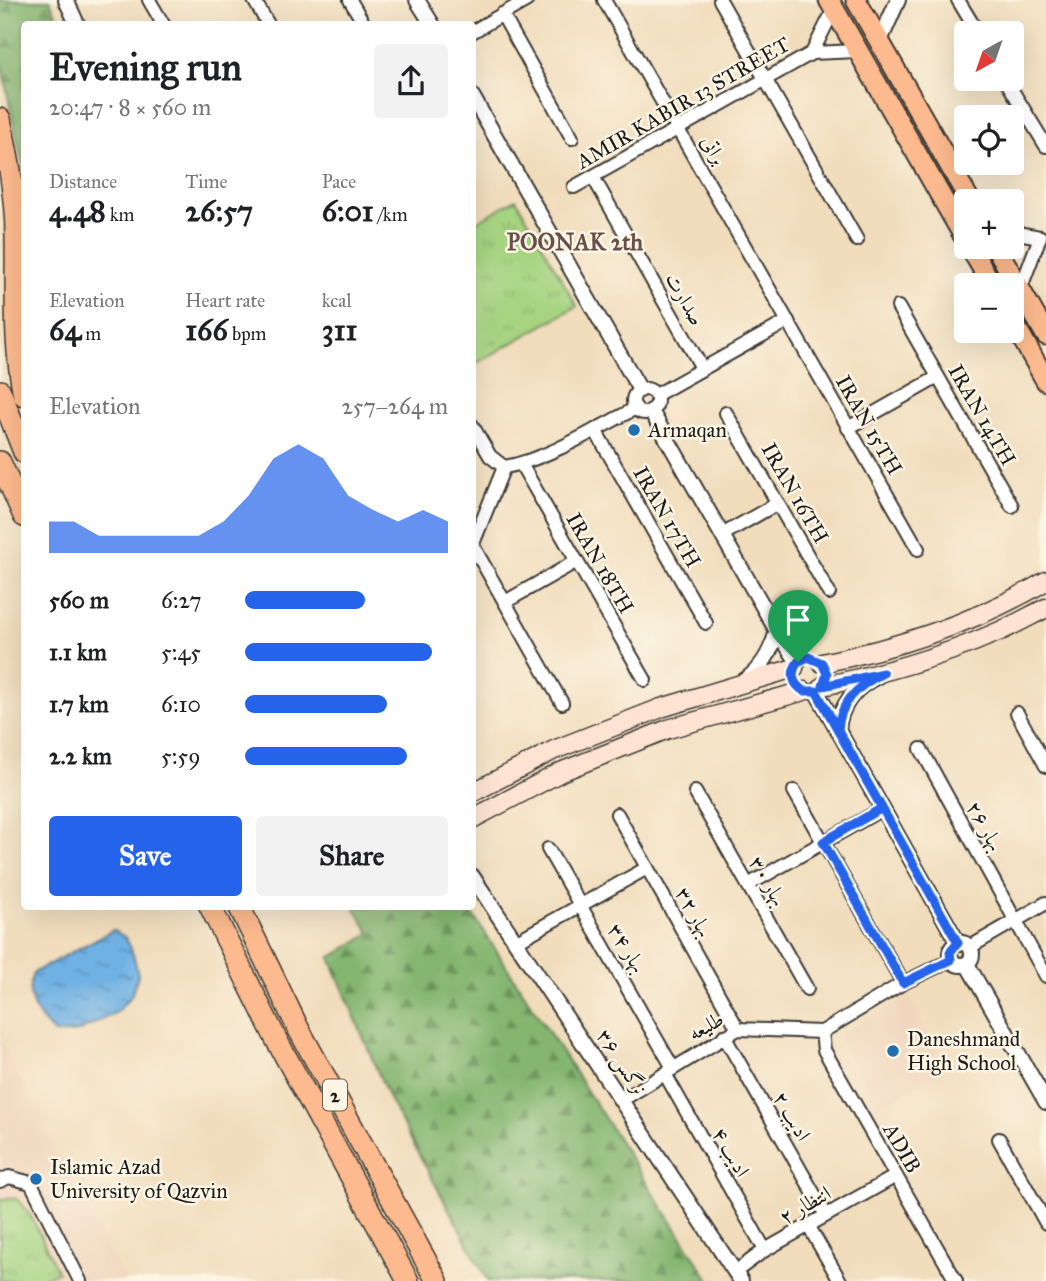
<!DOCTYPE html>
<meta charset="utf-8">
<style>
body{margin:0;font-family:"IM FELL Great Primer",Amiri,serif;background:#f2f2f2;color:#202124;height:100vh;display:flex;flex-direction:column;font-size:26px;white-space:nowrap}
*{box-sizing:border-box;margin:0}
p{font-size:23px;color:#757577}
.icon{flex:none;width:38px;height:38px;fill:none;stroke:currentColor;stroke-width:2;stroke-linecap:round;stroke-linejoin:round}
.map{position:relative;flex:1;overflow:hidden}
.panel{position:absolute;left:21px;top:21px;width:455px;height:889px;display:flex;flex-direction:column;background:#fff;border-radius:7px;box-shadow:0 7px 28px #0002}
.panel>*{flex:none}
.needle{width:46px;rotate:220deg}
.fabs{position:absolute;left:954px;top:21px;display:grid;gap:14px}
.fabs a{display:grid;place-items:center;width:70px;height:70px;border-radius:7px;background:#fff;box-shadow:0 7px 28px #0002;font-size:35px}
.pin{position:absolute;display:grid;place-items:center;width:60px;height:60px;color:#fff;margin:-72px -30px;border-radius:50% 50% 50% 0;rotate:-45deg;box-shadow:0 0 7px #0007}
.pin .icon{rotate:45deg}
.round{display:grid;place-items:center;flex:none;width:74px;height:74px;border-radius:7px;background:#f2f2f2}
.summary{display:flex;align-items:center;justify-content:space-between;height:119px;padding:0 28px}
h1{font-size:38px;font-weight:700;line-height:52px}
.metrics{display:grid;grid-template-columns:repeat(3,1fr);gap:10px;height:119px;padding:7px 28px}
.metrics div{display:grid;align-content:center}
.metrics b{font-size:30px;font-weight:700}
.metrics small{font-size:19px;font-weight:400}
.metrics p{font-size:19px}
.chart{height:196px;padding:14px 28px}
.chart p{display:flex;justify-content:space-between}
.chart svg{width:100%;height:126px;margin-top:7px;fill:#2563eb;opacity:.7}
.cta{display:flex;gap:14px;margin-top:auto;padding:14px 28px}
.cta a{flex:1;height:80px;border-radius:7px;background:#2563eb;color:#fff;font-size:28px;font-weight:700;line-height:80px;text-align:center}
.cta a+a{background:#f2f2f2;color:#202124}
ul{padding:0 28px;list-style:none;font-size:23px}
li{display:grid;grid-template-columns:112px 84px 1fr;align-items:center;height:52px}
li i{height:18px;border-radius:9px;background:#2563eb}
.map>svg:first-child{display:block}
</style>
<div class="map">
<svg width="1046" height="1281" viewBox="0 0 1046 1281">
<defs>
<pattern id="grass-tufts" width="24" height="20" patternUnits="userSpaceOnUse" patternTransform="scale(1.75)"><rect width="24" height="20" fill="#a6d481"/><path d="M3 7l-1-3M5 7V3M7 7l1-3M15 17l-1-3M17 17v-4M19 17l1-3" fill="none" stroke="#8eb56f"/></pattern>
<pattern id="forest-firs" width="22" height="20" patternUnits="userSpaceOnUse" patternTransform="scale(1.75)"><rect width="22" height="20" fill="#84b66f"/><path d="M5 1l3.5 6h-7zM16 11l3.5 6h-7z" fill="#6b935a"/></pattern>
<pattern id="water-ripples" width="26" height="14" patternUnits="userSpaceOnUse" patternTransform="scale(1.75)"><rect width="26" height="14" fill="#6fb1e3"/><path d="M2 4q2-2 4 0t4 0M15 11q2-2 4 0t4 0" fill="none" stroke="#5a8fb7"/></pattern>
</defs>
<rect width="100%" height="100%" fill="#fcf5e5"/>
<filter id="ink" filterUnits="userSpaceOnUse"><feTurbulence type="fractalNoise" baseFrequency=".0143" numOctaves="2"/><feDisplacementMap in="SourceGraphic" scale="14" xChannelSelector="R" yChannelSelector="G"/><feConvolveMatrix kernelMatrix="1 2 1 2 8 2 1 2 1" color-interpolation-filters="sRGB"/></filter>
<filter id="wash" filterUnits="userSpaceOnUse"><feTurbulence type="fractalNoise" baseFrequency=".00686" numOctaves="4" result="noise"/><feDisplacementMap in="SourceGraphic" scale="28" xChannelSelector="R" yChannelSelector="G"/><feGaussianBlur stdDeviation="1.57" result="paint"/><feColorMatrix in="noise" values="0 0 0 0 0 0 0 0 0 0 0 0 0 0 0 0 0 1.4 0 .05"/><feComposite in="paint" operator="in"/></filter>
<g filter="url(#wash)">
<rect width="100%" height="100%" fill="#f1ddbc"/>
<g fill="#f1d5bc">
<polygon points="908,996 949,1067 878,1107 838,1036"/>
<polygon points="0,1039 19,1077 126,1281 0,1281"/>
</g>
<g fill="url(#grass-tufts)" stroke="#61784e" stroke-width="2">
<polygon points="516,199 577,306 473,365 473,224"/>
<polygon points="7,1198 17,1199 31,1216 58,1272 36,1281 0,1281 0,1200"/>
</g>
<g fill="url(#forest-firs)" stroke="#506946" stroke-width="2">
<polygon points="0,0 50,0 60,24 24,24 24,172 0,58"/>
<polygon points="354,907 468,907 710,1281 488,1281 390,1101 330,958 370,933"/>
</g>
<path fill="url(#water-ripples)" stroke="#466680" stroke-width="2" d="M113 930 126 938 134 957 138 975 131 996 117 1012 78 1032 55 1034C37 1016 23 999 33 973Z"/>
</g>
<g filter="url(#ink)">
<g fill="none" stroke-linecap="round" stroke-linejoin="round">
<defs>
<g id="minor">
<polyline points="149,0 163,24"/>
<polyline points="254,0 268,24"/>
<polyline points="350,0 364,24"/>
<polyline points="604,0 918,549"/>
<polyline points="720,0 857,240"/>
<polyline points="958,0 978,33"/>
<polyline points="502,14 572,138"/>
<polyline points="472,32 527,0"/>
<polyline points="812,53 834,9"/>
<polyline points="1005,79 1046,146"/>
<polyline points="593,177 702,368"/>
<polyline points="574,187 812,53 858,51"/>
<polyline points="1012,232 1040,237"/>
<polyline points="1020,290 1040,237"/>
<polyline points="898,307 1012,506"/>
<circle cx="645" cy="401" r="12"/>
<polyline points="656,395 788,321"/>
<polyline points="726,413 829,593"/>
<path d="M472 425 490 456 504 467C546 460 598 428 636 408"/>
<polyline points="848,428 938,377"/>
<polyline points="595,430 706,623"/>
<polyline points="521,464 645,680"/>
<polyline points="722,535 778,503"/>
<polyline points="472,546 504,467"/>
<polyline points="473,546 562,703"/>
<polyline points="505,602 577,561"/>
<polyline points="1017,713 1046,766"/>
<polyline points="921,749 1046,976"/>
<polyline points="794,791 903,983"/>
<polyline points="695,792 807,989"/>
<polyline points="617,814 738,1029"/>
<polyline points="548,849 673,1068"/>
<polyline points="748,885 882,809"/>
<polyline points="517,941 647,868"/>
<polyline points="970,947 1046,903"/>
<polyline points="822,1032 824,1050 956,1281"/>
<polyline points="724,1036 826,1215"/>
<polyline points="665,1074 765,1250"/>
<polyline points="622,1100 738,1029 822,1032 903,983 951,960"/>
<polyline points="999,1139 1046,1223"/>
<polyline points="0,1181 9,1177 31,1183 80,1281"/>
<polyline points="808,1225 840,1281"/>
<polyline points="735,1272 765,1250 896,1176"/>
</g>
<g id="tertiary">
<polyline points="66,0 77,24"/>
<polyline points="417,0 432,24"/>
<polyline points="879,43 898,0"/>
<polyline points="472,96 640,390"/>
<polyline points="651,411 777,631 798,662"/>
<path d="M744 681C762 669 771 652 777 631"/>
<polyline points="816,691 958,943"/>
<path d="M838 731C839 706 855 687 878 676"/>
<polyline points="472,876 741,1281"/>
<circle cx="961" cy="954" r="11"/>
<polyline points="967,964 1046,1102"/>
</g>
<g id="secondary">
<path d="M822 663C901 647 977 622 1046 581"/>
<path d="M823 686C881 674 938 658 993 634 1011 627 1028 617 1046 608"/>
<polyline points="472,793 554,750 661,708 794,668"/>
<polyline points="472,819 563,771 668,729 804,691"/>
</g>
<g id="primary">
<polyline points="829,0 966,240"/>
<polyline points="856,0 970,201"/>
<polyline points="970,247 992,285"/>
<polyline points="996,247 1046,335"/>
<polyline points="1012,320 1046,381"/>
</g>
<g id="motorway">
<path d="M0 119C8 158 16 196 16 236 17 291 13 340 24 395"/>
<polyline points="0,391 24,452"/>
<polyline points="0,462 24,516"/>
<polyline points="210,906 276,1039 408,1281"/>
<polyline points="239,906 298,1028 437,1281"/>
</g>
</defs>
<use href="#minor" stroke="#3c3934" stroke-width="16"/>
<use href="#tertiary" stroke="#3c3934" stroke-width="18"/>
<use href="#secondary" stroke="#3c3934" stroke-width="21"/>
<use href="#primary" stroke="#3c3934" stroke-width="23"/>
<use href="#motorway" stroke="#3c3934" stroke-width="24"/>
<use href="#minor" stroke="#fff" stroke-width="12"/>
<use href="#tertiary" stroke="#fff" stroke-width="14"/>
<use href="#secondary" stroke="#fee3d2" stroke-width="18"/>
<use href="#primary" stroke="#fcba8e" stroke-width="19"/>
<use href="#motorway" stroke="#fcba8e" stroke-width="21"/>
</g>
</g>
<g fill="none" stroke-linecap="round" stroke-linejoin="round" filter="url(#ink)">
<defs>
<path id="route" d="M798 662C790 673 792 684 804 691H816L958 943 950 952 951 960 903 983 823 842 882 808 838 731C839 702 859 685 883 673L823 686 827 674 822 663 808 657 798 662"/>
</defs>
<use href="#route" stroke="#fff" stroke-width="14"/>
<use href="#route" stroke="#2563eb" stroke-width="9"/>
</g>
<g fill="#1f6fb2" stroke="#fcf5e5" stroke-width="2.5">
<circle cx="634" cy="430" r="7"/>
<circle cx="893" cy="1051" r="7"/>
<circle cx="36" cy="1179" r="7"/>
</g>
<g text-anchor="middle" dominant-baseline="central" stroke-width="5" stroke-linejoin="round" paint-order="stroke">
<rect fill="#fcf5e5" stroke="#5f5d58" stroke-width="2" x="323" y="1079.5" width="24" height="31" rx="5"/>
<g font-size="19" font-weight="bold" fill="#1c1c1c">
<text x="335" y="1095">2</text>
</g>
<g font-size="21" fill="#1c1c1c" stroke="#fcf5e5">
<text transform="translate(683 103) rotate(-30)">AMIR KABIR 13 STREET</text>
<text transform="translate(714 150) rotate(61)">براتی</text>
<text transform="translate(685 299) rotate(60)">صدارت</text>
<text transform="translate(982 415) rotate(60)">IRAN 14TH</text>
<text transform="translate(869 425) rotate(60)">IRAN 15TH</text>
<text transform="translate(795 493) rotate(60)">IRAN 16TH</text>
<text transform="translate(667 517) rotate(60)">IRAN 17TH</text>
<text transform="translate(600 563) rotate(60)">IRAN 18TH</text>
<text transform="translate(985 826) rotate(61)">بهار ۲۶</text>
<text transform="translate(768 881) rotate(60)">بهار ۳۰</text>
<text transform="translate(694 912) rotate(61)">بهار ۳۲</text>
<text transform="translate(627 948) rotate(58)">بهار ۳۴</text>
<text transform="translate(706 1026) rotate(-29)">طلیعه</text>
<text transform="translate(622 1062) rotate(57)">نرگس ۳۶</text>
<text transform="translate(792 1116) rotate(60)">ادیب ۲</text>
<text transform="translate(902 1148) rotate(60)">ADIB</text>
<text transform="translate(731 1152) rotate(60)">ادیب ۴</text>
<text transform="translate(805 1205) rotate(-30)">انتظار ۲</text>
</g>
<g font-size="21" fill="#1c1c1c" stroke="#fcf5e5" text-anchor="start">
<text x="648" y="430">Armaqan</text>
<text x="907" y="1039">Daneshmand<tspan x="907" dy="24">High School</tspan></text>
<text x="50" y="1167">Islamic Azad<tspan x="50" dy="24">University of Qazvin</tspan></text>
</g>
<g font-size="23" font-weight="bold" fill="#674f4a" stroke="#fcf5e5">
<text x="575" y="242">POONAK 2th</text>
</g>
</g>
</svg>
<div class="fabs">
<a><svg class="needle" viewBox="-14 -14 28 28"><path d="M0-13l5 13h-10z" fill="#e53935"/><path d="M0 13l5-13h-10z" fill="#757577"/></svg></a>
<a><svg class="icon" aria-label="locate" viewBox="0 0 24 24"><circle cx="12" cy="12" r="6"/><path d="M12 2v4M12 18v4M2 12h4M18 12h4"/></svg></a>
<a>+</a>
<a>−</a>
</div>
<div class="pin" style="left:798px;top:662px;background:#1e9e55"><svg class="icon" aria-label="arrive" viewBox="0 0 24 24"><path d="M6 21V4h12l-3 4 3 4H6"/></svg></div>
<section class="panel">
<div class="summary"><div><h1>Evening run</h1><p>20:47 · 8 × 560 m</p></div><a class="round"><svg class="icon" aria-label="share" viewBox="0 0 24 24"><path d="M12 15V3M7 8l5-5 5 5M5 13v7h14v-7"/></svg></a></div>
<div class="metrics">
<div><p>Distance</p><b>4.48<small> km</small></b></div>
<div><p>Time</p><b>26:57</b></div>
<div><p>Pace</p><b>6:01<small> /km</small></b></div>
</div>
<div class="metrics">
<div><p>Elevation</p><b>64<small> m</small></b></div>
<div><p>Heart rate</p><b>166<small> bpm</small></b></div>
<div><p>kcal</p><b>311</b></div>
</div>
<div class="chart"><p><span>Elevation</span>257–264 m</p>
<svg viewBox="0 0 160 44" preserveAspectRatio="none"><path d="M0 44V33L10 33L20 38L30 38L40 38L50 38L60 38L70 33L80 24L90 11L100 6L110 11L120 24L130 29L140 33L150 29L160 33V44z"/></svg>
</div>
<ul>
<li><b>560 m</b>6:27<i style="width:59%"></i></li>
<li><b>1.1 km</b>5:45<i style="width:92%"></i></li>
<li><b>1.7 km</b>6:10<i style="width:70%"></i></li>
<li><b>2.2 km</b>5:59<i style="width:80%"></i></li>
</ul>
<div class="cta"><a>Save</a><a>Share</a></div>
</section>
</div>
